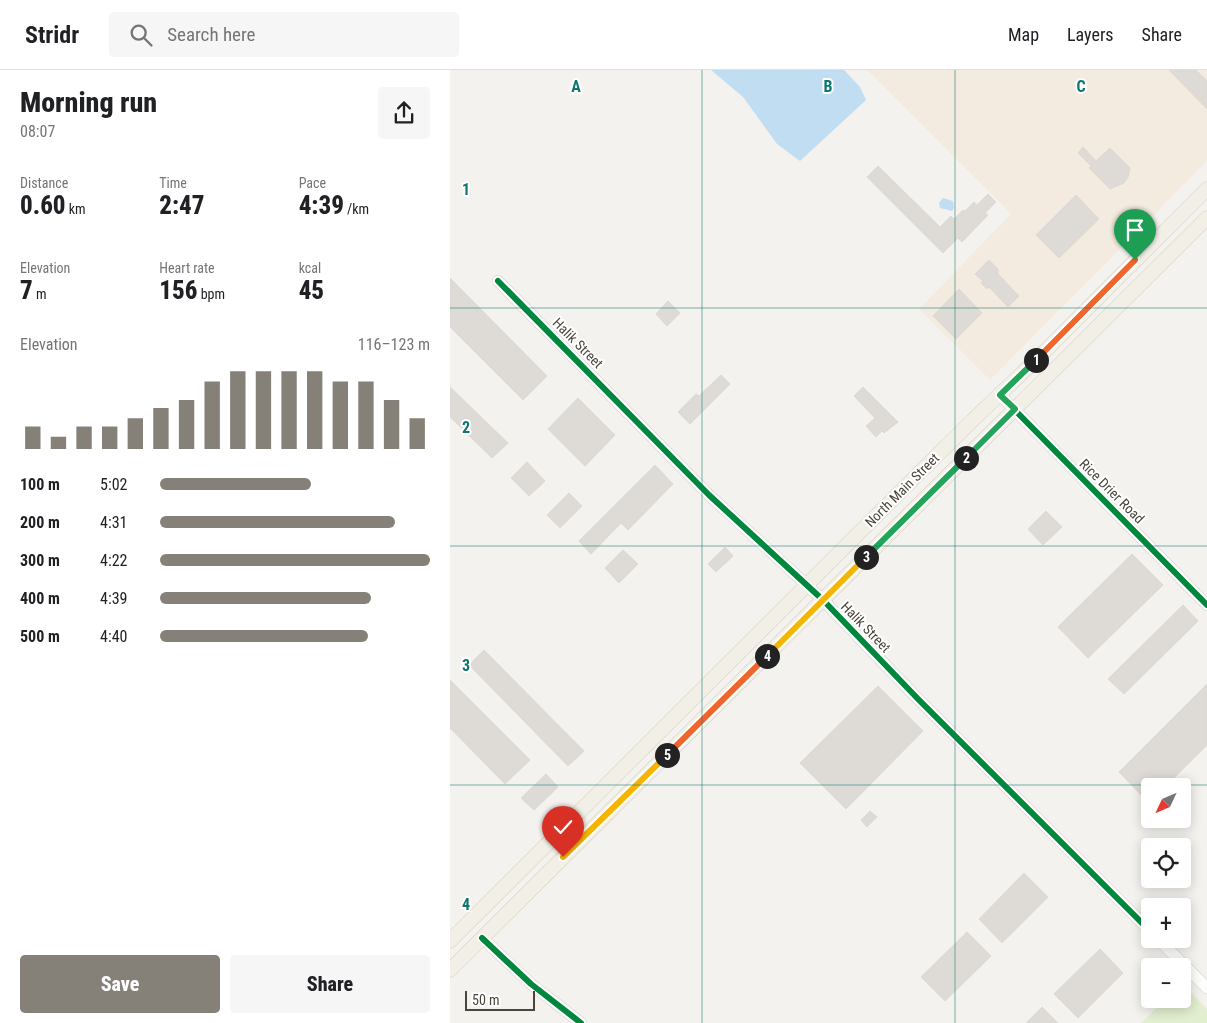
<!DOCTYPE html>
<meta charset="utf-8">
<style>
body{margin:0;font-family:"Roboto Condensed",sans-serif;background:#f6f6f6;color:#202124;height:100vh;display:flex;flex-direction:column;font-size:19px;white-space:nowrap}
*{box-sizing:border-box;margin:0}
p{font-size:16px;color:#757577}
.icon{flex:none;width:28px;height:28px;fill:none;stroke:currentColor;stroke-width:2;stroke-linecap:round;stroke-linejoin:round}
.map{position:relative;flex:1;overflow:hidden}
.panel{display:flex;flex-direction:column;background:#fff;width:450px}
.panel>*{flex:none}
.needle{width:32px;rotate:226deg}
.buttons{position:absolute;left:691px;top:708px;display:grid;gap:10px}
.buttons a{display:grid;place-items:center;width:50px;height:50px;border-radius:5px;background:#fff;box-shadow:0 2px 12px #0003;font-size:25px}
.scale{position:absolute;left:15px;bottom:12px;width:70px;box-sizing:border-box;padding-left:5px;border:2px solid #4b4439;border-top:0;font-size:14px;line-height:18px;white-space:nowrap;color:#4b4439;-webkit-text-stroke:4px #fff;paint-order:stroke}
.pin{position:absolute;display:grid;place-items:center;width:42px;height:42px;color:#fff;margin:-51px -21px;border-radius:50% 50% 50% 0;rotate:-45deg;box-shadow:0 0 5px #0007}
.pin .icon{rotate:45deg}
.km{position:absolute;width:25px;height:25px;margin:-12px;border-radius:50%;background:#222;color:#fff;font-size:14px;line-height:25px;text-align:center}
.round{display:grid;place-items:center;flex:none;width:52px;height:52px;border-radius:5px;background:#f6f6f6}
.overview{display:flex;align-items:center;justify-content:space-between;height:85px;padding:0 20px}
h1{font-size:28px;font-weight:800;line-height:38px}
.stats{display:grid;grid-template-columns:repeat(3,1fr);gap:8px;height:85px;padding:5px 20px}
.stats div{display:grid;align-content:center}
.stats b{font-size:25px;font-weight:800}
.stats small{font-size:14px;font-weight:400}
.stats p{font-size:14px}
.chart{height:140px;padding:10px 20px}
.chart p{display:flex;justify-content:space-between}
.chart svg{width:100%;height:90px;margin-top:5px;stroke:#868178;stroke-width:6}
.action{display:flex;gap:10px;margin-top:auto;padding:10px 20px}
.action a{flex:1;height:58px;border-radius:5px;background:#868178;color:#fff;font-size:20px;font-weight:800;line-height:58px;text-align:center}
.action a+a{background:#f6f6f6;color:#202124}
ul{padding:0 20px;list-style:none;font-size:16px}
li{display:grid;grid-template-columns:80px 60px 1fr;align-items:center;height:38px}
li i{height:12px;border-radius:6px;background:#868178}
header{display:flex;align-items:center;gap:30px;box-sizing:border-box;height:70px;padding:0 25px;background:#fff;border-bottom:1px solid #e0e0e0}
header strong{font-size:24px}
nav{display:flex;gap:28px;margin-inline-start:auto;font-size:18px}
.search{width:350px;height:45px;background:#f6f6f6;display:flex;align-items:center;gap:12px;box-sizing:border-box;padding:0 18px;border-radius:5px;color:#757577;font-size:19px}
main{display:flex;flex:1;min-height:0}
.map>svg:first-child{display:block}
</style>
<header>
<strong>Stridr</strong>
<div class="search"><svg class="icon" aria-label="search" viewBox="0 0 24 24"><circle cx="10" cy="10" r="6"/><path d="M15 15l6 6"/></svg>Search here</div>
<nav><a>Map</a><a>Layers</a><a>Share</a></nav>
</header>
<main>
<section class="panel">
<div class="overview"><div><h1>Morning run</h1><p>08:07</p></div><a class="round"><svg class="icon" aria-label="share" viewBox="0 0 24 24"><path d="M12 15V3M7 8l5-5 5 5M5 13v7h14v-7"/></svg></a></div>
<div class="stats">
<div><p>Distance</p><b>0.60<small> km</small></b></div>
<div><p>Time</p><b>2:47</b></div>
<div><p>Pace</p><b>4:39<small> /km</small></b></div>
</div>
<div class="stats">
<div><p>Elevation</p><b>7<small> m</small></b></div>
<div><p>Heart rate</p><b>156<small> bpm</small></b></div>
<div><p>kcal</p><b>45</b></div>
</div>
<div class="chart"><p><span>Elevation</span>116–123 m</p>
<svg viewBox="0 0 160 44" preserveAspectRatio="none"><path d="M5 44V33M15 44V38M25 44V33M35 44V33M45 44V29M55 44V24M65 44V20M75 44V11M85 44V6M95 44V6M105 44V6M115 44V6M125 44V11M135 44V11M145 44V20M155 44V29"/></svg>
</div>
<ul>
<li><b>100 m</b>5:02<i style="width:56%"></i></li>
<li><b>200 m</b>4:31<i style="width:87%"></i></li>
<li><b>300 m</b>4:22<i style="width:100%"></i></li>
<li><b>400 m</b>4:39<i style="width:78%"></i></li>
<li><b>500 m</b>4:40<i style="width:77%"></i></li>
</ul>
<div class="action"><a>Save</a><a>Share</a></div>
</section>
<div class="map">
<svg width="757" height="953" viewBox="0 0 757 953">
<rect width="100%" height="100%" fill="#f4f2ee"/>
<polygon fill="#f3ebdf" points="417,0 757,0 757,91 540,310 469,239 561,144"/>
<polygon fill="#e1eecf" points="733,915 757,939 757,953 691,953 716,929 732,929"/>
<g fill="#c0ddf1">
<polygon points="261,0 394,0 410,17 416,30 350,91 327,74 293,27"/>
<polygon points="493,128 503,131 504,138 502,141 490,138 489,133"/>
</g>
<g fill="#dedbd6" stroke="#dcd9d4">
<polygon points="719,0 746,0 757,11 757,39"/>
<polygon points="633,77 646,91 660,78 680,98 678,107 674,113 660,119 639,98 641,96 628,83"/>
<polygon points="428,96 490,157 501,146 504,149 513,140 515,141 524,132 527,135 538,124 546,132 535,143 538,145 512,172 508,168 493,183 417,107"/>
<polygon points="626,125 649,149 609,188 586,165"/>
<polygon points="539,190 548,199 548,204 569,226 558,237 539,217 537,219 531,213 533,211 525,204"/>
<polygon points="0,208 97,306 73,330 0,257"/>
<polygon points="509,219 532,243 506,269 483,246"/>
<polygon points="218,231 230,243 217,256 206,244"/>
<polygon points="271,305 280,314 240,354 228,342 246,324 249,326"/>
<polygon points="0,317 58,373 42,388 0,347"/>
<polygon points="413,317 448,352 434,363 432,361 426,367 416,356 425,348 404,326"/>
<polygon points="128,328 165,365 135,396 98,359"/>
<polygon points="77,392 95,411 79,426 61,408"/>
<polygon points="205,395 223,414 178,460 171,453 141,484 129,471"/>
<polygon points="119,423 132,436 110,458 97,445"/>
<polygon points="596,441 612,457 593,475 578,459"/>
<polygon points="275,477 283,486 266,502 258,494"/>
<polygon points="173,480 188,494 169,513 155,498"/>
<polygon points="682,484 713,515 638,588 608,557"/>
<polygon points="733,535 748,551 674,624 658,609"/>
<polygon points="34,580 134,681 118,696 19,595"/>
<polygon points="0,610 80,690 55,714 0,658"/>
<polygon points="757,614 757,675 716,716 700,716 700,734 669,702"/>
<polygon points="428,616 473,661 396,739 350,693"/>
<polygon points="96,704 108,717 84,740 71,728"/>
<polygon points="420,741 427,747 417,757 411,750"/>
<polygon points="574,803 598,827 552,873 529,849"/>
<polygon points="517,862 541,886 495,931 471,907"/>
<polygon points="650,879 673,903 628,948 604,924"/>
<polygon points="592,937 608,953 576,953"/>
</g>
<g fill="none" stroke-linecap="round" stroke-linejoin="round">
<defs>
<g id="minor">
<polyline points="48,211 259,425 373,530 469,630 700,861"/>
<polyline points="550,325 757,535"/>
<polyline points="32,868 81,914 131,953"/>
<polyline points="708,869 757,918"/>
</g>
<g id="major">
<polyline points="0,871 463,409 527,346 589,287 757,119"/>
<polyline points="0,900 757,148"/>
</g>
</defs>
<use href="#minor" stroke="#d2d0cb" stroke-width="12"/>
<use href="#major" stroke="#d6cebb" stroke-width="15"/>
<use href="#minor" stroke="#fdfdfc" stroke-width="11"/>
<use href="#major" stroke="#f2efe6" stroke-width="14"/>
<defs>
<g id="cycleway">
<polyline points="48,211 259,425 373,530 469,630 700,861"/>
<polyline points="550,325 757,535"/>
<polyline points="32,868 81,914 131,953"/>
</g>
</defs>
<use href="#cycleway" stroke="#fff" stroke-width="9"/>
<use href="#cycleway" stroke="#00873e" stroke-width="6"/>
</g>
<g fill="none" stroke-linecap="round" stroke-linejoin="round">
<defs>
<polyline id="split-1" points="586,290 685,190"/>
<polyline id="split-2" points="516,388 565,339 550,325 586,290"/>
<polyline id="split-3" points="416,487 516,388"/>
<polyline id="split-4" points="317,586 416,487"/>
<polyline id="split-5" points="217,685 317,586"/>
<polyline id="split-6" points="113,787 217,685"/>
</defs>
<use href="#split-1" stroke="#fff" stroke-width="10"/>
<use href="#split-2" stroke="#fff" stroke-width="10"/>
<use href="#split-3" stroke="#fff" stroke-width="10"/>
<use href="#split-4" stroke="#fff" stroke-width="10"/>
<use href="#split-5" stroke="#fff" stroke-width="10"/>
<use href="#split-6" stroke="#fff" stroke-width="10"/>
<use href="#split-1" stroke="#f0652b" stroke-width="6"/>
<use href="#split-2" stroke="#22a559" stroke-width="6"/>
<use href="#split-3" stroke="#22a559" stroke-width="6"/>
<use href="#split-4" stroke="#f5b400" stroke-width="6"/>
<use href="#split-5" stroke="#f0652b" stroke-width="6"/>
<use href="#split-6" stroke="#f5b400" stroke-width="6"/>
</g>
<path fill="none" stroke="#0f766e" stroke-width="1" stroke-opacity="0.55" d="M252 0V953M505 0V953M0 238H757M0 476H757M0 715H757"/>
<g text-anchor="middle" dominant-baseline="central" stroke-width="4" stroke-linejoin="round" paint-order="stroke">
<g font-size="14" fill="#4b4439" stroke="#fff">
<text transform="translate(128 273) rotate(45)">Halik Street</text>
<text transform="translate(452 420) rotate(-45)">North Main Street</text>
<text transform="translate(662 421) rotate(45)">Rice Drier Road</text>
<text transform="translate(416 557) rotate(46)">Halik Street</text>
</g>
</g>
<g font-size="16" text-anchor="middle" font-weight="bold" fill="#0f766e" stroke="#fff" stroke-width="4" stroke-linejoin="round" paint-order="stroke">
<text x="126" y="22">A</text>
<text x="378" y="22">B</text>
<text x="631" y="22">C</text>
<text x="16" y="125">1</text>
<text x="16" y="363">2</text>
<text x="16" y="601">3</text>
<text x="16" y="840">4</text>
</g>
</svg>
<div class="buttons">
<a><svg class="needle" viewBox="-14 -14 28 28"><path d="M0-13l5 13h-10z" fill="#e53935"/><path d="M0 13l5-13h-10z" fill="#757577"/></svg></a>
<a><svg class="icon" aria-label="locate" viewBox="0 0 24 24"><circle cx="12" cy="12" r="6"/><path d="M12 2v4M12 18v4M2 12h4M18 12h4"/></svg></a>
<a>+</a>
<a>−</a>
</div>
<div class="scale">50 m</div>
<div class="pin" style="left:685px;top:190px;background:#1e9e55"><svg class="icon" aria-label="arrive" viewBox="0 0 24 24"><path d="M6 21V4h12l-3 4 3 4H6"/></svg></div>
<div class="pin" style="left:113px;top:787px;background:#d93025"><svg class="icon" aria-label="check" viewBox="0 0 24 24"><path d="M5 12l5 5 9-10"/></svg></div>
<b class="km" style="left:586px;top:290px">1</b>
<b class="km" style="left:516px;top:388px">2</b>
<b class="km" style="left:416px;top:487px">3</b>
<b class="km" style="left:317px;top:586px">4</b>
<b class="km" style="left:217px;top:685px">5</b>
</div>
</main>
